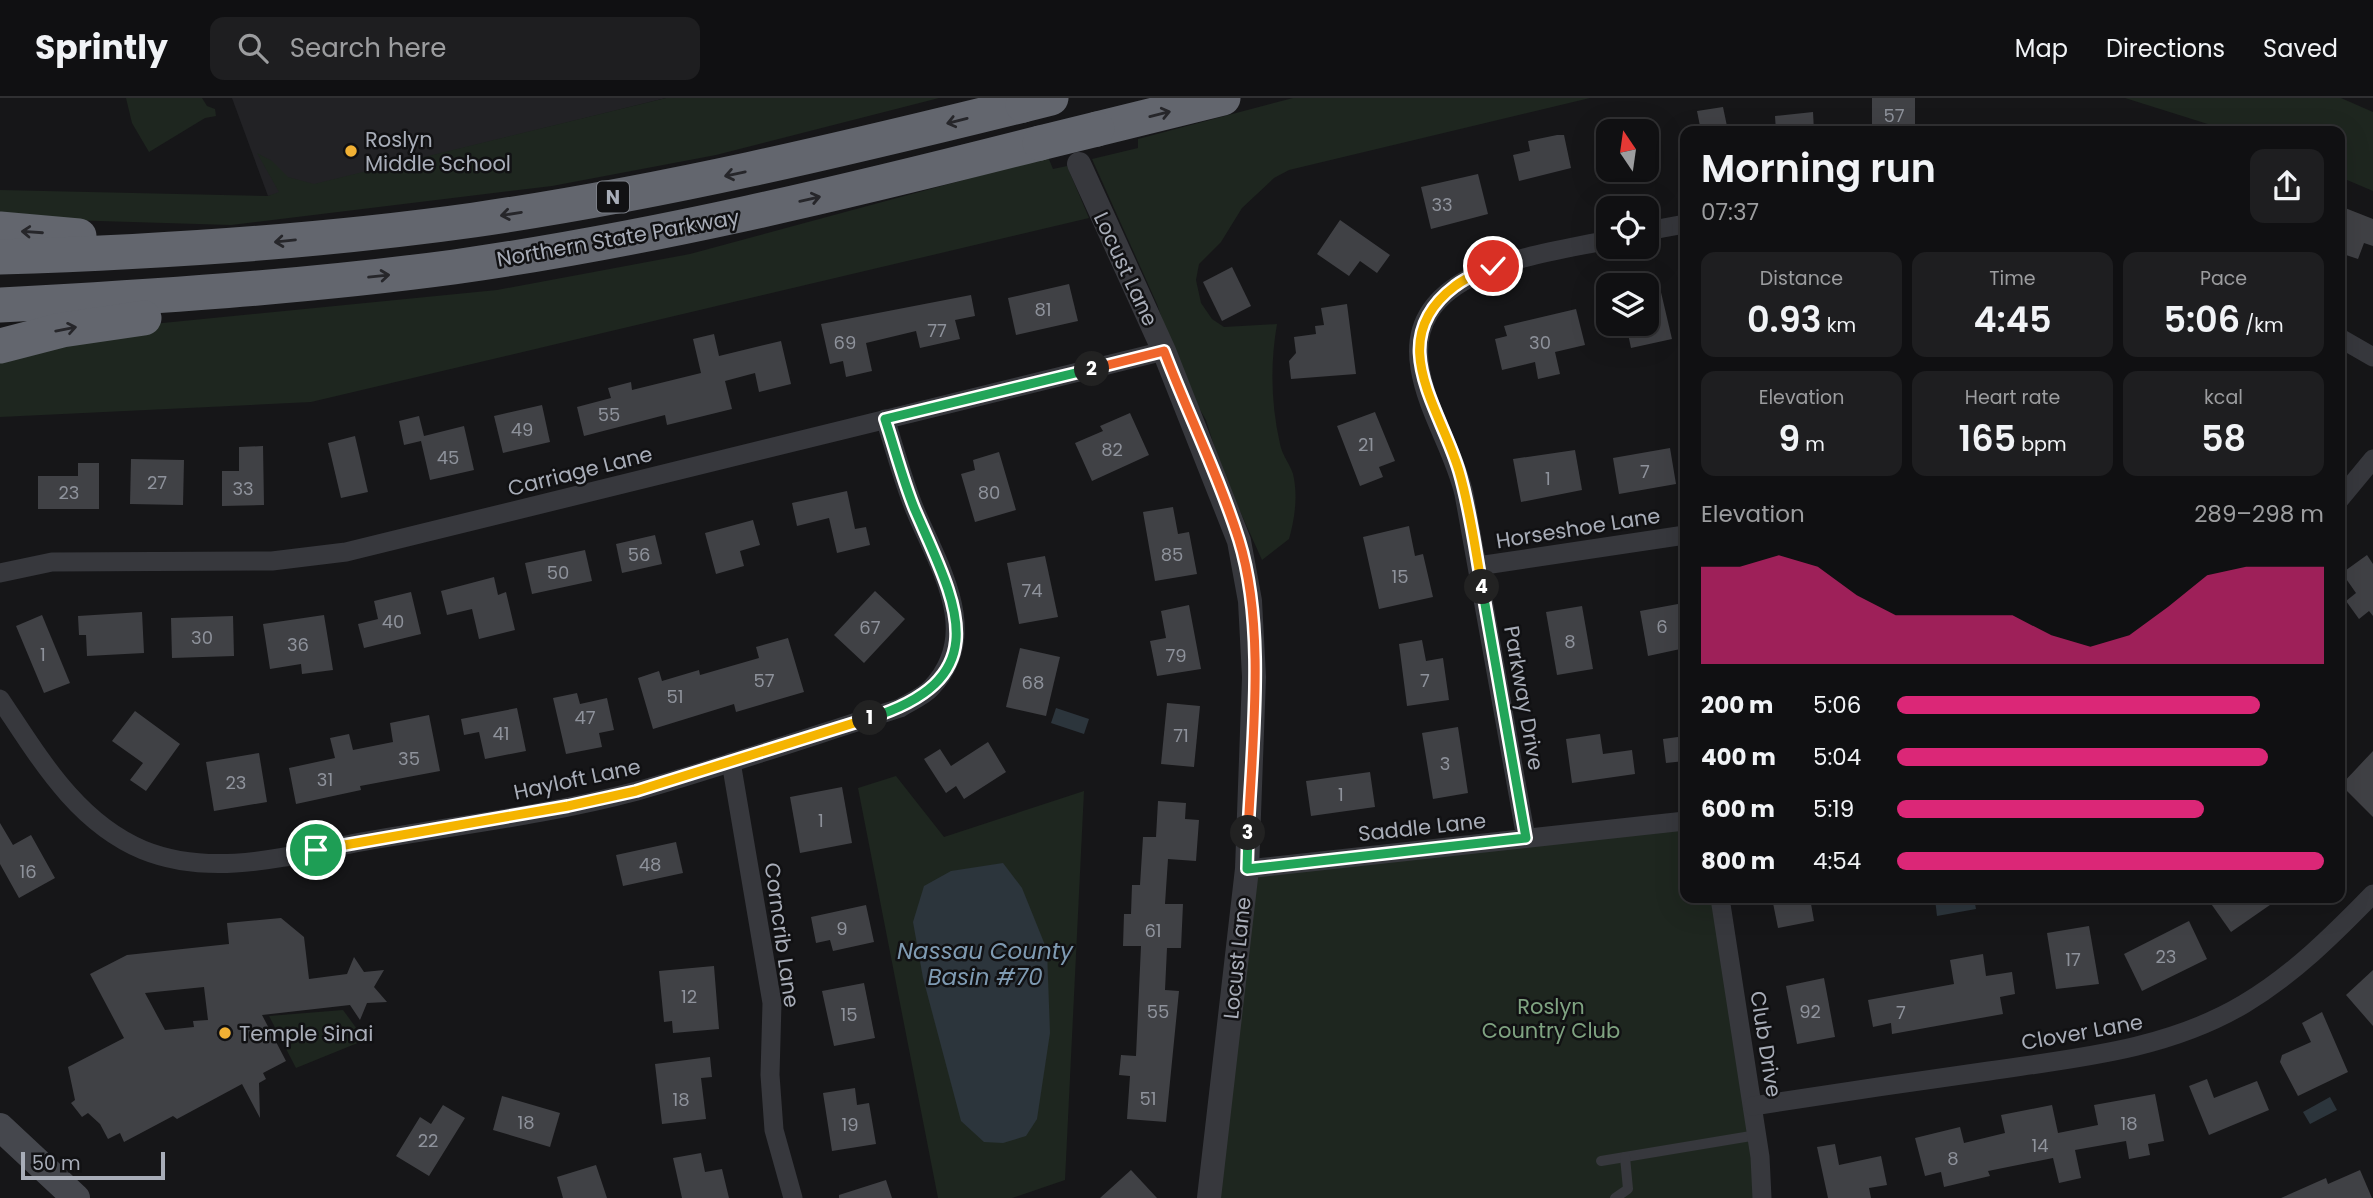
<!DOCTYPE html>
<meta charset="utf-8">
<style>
body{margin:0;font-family:Poppins,sans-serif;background:#1e1e20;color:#f1f3f6;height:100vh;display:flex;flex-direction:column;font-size:26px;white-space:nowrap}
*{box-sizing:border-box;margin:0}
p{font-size:23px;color:#9c9d9f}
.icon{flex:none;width:38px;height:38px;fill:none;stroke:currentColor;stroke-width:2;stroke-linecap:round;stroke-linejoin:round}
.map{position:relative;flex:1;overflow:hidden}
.side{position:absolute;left:1680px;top:28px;width:665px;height:777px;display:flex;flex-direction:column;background:#101012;border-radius:14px;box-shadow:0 7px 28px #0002,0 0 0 2px #303032}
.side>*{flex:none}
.needle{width:46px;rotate:347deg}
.tools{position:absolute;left:1596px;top:21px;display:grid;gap:14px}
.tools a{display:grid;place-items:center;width:63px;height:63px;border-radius:14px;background:#101012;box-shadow:0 7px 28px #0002,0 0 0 2px #303032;font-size:35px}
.scale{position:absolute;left:21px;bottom:18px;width:144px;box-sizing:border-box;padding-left:7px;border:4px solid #a8adb8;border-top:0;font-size:19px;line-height:24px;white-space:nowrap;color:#a8adb8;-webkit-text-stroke:5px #111113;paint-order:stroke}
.pin{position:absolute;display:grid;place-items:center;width:60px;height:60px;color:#fff;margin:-30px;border:4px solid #fff;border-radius:50%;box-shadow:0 2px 7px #0007}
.km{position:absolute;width:35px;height:35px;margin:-18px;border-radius:50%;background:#222;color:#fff;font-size:19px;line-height:35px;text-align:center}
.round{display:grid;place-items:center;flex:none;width:74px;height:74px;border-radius:14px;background:#1e1e20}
.headline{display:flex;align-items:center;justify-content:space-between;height:119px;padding:0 21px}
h1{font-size:38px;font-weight:600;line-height:52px}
.metrics{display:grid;grid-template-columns:repeat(3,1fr);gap:10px;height:119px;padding:7px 21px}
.metrics div{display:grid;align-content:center;border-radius:14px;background:#1e1e20;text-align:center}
.metrics b{font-size:35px;font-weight:600}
.metrics small{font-size:19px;font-weight:400}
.metrics p{font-size:19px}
.chart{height:196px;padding:14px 21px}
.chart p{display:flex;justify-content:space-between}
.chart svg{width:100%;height:126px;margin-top:7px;fill:#db2777;opacity:.7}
ul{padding:0 21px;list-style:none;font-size:23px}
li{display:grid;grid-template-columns:112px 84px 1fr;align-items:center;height:52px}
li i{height:18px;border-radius:9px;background:#db2777}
header{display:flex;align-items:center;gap:42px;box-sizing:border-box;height:98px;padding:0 35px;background:#101012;border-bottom:2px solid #303032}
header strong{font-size:33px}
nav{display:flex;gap:38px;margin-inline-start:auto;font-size:24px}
.search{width:490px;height:63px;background:#1e1e20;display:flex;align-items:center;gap:18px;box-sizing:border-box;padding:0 24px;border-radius:14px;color:#9c9d9f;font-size:26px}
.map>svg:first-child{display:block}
</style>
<header>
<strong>Sprintly</strong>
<div class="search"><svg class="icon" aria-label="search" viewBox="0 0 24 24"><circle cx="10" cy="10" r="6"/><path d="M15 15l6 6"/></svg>Search here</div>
<nav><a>Map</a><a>Directions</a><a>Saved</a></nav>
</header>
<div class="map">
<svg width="2373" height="1100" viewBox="0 0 2373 1100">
<rect width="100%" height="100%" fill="#161618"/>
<polygon fill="#222225" points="232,0 666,0 268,98"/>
<g fill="#1e261f">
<polygon points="126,0 202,0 207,8 215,11 216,18 205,20 149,54 132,25"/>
<polygon points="666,0 939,0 716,57 552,88 231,127 0,120 0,92 268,98 279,94 257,55 272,63 288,79 314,86"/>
<path d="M1293 0H1590L1289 72 1274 80 1242 110 1221 144 1199 166 1196 182 1201 205 1212 221 1224 229 1277 226C1270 266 1271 306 1280 346 1282 357 1290 366 1293 376 1298 397 1295 420 1289 441L1262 462 1222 373 1206 322 1183 283 1157 206 1092 61 1138 50V41Z"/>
<polygon points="2125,0 2341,0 2373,14 2373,93 2340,79 2340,33 2230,33"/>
<polygon points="1048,59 1053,71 1067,68 1089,120 311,304 0,319 0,257 92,232 497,192 690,156"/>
<polygon points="896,678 944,739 1084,693 1065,1082 1012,1100 938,1100 858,690"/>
<polygon points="1685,725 1685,800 1722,800 1762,1100 1209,1100 1247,771"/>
<polygon points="343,912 365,942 296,970 269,918"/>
</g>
<g fill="#2c353c">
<polygon points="1056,610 1089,621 1084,636 1051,625"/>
<polygon points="1003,765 1022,790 1047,852 1050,935 1037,1021 1026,1038 1003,1045 984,1044 961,1023 923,880 913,824 924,788 951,773"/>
<polygon points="1974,800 1976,811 1937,818 1935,801"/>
<polygon points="2330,999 2337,1012 2310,1026 2303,1014"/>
</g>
<g fill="#404145" fill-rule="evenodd">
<rect x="1872" y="0" width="43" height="33"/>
<polygon points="1723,9 1728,33 1701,33 1697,13"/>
<polygon points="1813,14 1814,33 1776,33 1775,18"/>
<polygon points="1557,37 1564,37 1571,70 1519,83 1513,57 1530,53 1528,43"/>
<polygon points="1478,76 1488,116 1431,131 1421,89"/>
<polygon points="2340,108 2373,121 2373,148 2364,145 2358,161 2340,155"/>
<polygon points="1340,122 1390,157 1377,175 1360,163 1349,178 1317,156"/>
<polygon points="1232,169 1251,208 1222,223 1203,184"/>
<polygon points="1069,186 1078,223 1016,237 1008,200"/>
<polygon points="1660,190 1672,241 1631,250 1627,231 1647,227 1647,193"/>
<polygon points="971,197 975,218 955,222 960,241 920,250 916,233 866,245 872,273 846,279 843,263 830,266 821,226"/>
<polygon points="1347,206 1356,276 1291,281 1289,263 1296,255 1294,239 1316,236 1315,228 1324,227 1321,210"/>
<polygon points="1576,211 1585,247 1555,254 1560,276 1538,281 1535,264 1502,272 1495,241 1507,238 1504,228"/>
<polygon points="714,236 719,258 781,243 791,286 759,294 755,275 725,283 732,311 667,327 665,317 584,338 577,309 611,300 608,290 631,284 632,292 701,275 693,241"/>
<polygon points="542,307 550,344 503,355 494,318"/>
<polygon points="1375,314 1395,363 1379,369 1383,379 1360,388 1337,328"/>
<polygon points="1130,315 1149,357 1092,383 1075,345 1103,333 1100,328"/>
<polygon points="419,318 424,338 464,328 474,372 430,382 421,343 404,347 399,323"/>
<polygon points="355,338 368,394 341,400 328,345"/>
<polygon points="263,348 264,407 222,408 222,373 239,373 239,349"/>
<polygon points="1670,350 1676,386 1619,396 1613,360"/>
<polygon points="1575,352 1582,392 1521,404 1513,361"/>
<polygon points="999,354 1016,412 975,424 961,376 975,372 973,362"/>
<polygon points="131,361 184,362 183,407 130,406"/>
<polygon points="78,365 99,365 99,411 38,411 38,378 78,378"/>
<polygon points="847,393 855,431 866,429 870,447 837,455 829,420 797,428 792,405"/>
<polygon points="1173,409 1178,436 1189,434 1197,476 1155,483 1143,414"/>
<polygon points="753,422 760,447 740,453 744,468 716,476 705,435"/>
<polygon points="1409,428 1415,458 1423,456 1433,499 1379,511 1363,439"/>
<polygon points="655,437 662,466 622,475 616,446"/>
<polygon points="585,452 592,483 532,496 525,465"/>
<polygon points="2367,457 2373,466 2373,518 2369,513 2359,521 2346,503 2356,495 2342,475"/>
<polygon points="1045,458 1058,519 1019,526 1007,465"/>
<polygon points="494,479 498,497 506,494 515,532 479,541 472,511 447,517 441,493"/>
<polygon points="875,493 905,521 864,565 834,537"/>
<polygon points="411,494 421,536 364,550 358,526 378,521 374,503"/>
<polygon points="1678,506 1685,550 1648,558 1640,513"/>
<polygon points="1189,507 1201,571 1157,578 1150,543 1166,540 1161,513"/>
<polygon points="1582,508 1593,571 1557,577 1546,514"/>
<polygon points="142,514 144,555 87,558 86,537 79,537 78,518"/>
<polygon points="42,517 70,585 44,595 16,528"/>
<polygon points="324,517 333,572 302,576 301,566 270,571 263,526"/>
<polygon points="233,518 234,558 172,560 171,520"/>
<polygon points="788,540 804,594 736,614 734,606 653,631 638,580 659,573 662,583 699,572 700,577 759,560 756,549"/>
<polygon points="1422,542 1426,563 1443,560 1449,602 1407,608 1399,546"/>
<polygon points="1020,550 1060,559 1046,618 1006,609"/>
<polygon points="577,595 580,606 607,600 614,632 599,635 602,649 566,656 553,600"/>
<polygon points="1167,605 1200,608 1194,669 1161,666"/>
<polygon points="517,610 526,653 485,661 479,634 464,637 461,621"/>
<polygon points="135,613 180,646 146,693 130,682 143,665 112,643"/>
<polygon points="429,617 440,673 360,688 361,692 296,706 289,670 335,660 330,640 349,636 353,652 393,644 390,625"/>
<polygon points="1458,629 1468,695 1433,701 1422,635"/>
<polygon points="1600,636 1603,656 1632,652 1635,676 1572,685 1566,641"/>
<polygon points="1685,638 1685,663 1666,665 1663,641"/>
<polygon points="988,644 1006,674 964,701 956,688 946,695 924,661 940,651 951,668"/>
<polygon points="2373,653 2373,719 2341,687"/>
<polygon points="259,655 267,704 214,713 206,664"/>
<polygon points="1370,674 1375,709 1311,718 1306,683"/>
<polygon points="842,689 852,745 800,755 790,699"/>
<polygon points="1158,703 1186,705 1185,721 1199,722 1196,763 1168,761 1165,806 1183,806 1181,850 1167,850 1165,892 1179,893 1166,1024 1127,1021 1130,978 1119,977 1121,957 1136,958 1141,848 1123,848 1124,816 1131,816 1132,787 1140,787 1143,739 1156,739"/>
<polygon points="0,725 13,747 31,737 55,780 19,800 0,766"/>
<polygon points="676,744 683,775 623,788 616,757"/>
<polygon points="1772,800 1810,800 1814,823 1778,830"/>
<polygon points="2207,800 2280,800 2231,834"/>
<polygon points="866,807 874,844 833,853 830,842 816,845 811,819"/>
<path d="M281 820 304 839 309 881 347 876 354 859 364 874 384 872 374 889 387 904 367 905 360 922 350 907 262 917 286 963 263 975 266 981 259 985 260 1020 242 986 177 1021 173 1018 124 1044 120 1035 108 1041 100 1026 88 1015 82 1019 71 1005 75 1002 68 969 124 940 90 876 127 857 229 846 227 825ZM204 889 208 922 193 923 194 929 165 932 145 895Z"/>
<polygon points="2189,823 2207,861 2142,893 2124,856"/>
<polygon points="2089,828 2099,886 2056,891 2047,835"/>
<polygon points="1983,856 1986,878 2012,874 2015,896 2000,899 2003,916 1892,936 1891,925 1873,929 1868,902 1954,886 1950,862"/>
<polygon points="714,868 719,931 673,935 672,923 664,924 659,873"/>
<polygon points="2373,872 2373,928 2346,897"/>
<polygon points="1824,880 1835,939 1797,946 1786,888"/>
<polygon points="864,885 875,940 834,948 822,893"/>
<polygon points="2322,914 2348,974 2298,998 2280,964 2282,957 2311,944 2302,925"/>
<polygon points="710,959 712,979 701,980 706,1021 662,1026 655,966"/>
<polygon points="2207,981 2214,1000 2257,983 2269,1012 2209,1037 2189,988"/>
<polygon points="855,990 857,1007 869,1005 876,1046 832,1053 823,995"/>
<polygon points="2155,996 2164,1043 2148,1046 2150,1057 2129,1061 2126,1043 2075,1052 2081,1080 2059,1085 2053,1060 1988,1073 1990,1078 1944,1089 1941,1074 1925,1078 1915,1040 1960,1029 1964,1045 2005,1035 2001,1017 2052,1007 2058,1035 2098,1027 2094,1007"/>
<polygon points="502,998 560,1015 550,1049 493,1032"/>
<polygon points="443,1007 465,1020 429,1078 396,1058 420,1019 431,1026"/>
<polygon points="1835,1046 1839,1067 1881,1058 1887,1087 1869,1090 1871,1100 1828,1100 1817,1049"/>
<polygon points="701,1055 705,1074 722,1071 729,1100 682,1100 673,1060"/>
<polygon points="596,1067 607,1100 563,1100 557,1079"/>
<polygon points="1131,1072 1157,1100 1100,1100"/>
<polygon points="2360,1072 2372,1100 2281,1100 2326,1080 2328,1086"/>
<polygon points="886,1082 892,1100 839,1100 839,1097"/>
</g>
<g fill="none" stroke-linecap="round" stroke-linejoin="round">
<g stroke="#37383d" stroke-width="10">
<polyline points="1601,1063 1757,1037"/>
<polyline points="1615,1100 1628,1091 1625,1059"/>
</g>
<g stroke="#37383d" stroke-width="19">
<polyline points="1647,133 1685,126"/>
<polyline points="2340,240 2373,259"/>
<polyline points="2340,401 2373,361"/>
<polyline points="1478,468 1685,437"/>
<polyline points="0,475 52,464 272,463 346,454 1164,253"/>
<path d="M0 601C39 659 76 724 143 752 217 782 297 755 372 742 460 727 551 716 637 693 725 668 812 638 900 610 909 604 923 599 931 590 983 536 939 469 915 412 903 383 895 351 885 321"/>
<polyline points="731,664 772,905 770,977 774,1032 793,1100"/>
<path d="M1526 740 1464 396C1454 353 1427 314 1420 270 1403 170 1540 157 1608 142"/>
<polyline points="1247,771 1685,723"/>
<polyline points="1720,800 1760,1059 1762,1100"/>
<path d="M1753 1008C1832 996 1910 984 1989 973 2076 960 2167 952 2244 906 2294 876 2333 837 2373 796"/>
</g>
<polyline stroke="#37383d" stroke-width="24" points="1079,66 1164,253 1239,443 1250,503 1254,579 1247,771 1209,1100"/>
<polyline stroke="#45474d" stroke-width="28" points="0,1029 76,1100"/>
<g stroke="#63666e" stroke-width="35">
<polyline points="1097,31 1223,0"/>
<polyline points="0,131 79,138"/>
<path d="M0 159C159 154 317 144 474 122 660 95 841 52 1023 7"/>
<path d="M0 207C152 199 304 189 454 169 652 141 847 94 1040 45"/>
<polyline points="0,248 62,232 144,220"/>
</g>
<g stroke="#63666e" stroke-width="35">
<polyline points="1023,7 1051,0"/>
<polyline points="1040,45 1097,31"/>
</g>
</g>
<defs><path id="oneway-shaft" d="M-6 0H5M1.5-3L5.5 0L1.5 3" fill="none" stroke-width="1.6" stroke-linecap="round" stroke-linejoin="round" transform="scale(1.75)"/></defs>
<g stroke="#26262a">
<use href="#oneway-shaft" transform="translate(1160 16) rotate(-14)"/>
<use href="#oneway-shaft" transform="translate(957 23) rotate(166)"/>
<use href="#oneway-shaft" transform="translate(735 76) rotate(168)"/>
<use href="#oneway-shaft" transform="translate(810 101) rotate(-13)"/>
<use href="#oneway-shaft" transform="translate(511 116) rotate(171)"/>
<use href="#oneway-shaft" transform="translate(32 134) rotate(-176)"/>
<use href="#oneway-shaft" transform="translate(285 143) rotate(174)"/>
<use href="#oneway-shaft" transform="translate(379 178) rotate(-6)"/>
<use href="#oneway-shaft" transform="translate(66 231) rotate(-11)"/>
</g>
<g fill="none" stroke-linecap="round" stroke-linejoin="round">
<defs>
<polyline id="split-1" points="316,752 568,708 636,693 870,620"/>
<path id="split-2" d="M870 620C1000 579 955 504 915 412 903 383 895 351 885 321L1092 271"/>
<path id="split-3" d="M1092 271 1164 253C1188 316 1219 378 1239 442 1266 529 1252 646 1248 735"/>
<polyline id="split-4" points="1248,735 1247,771 1526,740 1482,489"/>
<path id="split-5" d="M1482 489C1475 450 1470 410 1459 373 1440 309 1383 242 1455 188 1466 179 1481 174 1493 168"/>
</defs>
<use href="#split-1" stroke="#fff" stroke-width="14"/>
<use href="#split-2" stroke="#fff" stroke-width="14"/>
<use href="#split-3" stroke="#fff" stroke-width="14"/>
<use href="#split-4" stroke="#fff" stroke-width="14"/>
<use href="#split-5" stroke="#fff" stroke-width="14"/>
<use href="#split-1" stroke="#f5b400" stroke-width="9"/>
<use href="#split-2" stroke="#22a559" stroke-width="9"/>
<use href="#split-3" stroke="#f0652b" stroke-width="9"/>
<use href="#split-4" stroke="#22a559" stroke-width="9"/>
<use href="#split-5" stroke="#f5b400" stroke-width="9"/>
</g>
<g fill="#f2b134" stroke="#111113" stroke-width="2.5">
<circle cx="351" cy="53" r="7"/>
<circle cx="225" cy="935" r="7"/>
</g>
<g text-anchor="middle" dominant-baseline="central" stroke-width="5" stroke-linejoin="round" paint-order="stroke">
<g font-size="18" fill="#8e929b">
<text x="1894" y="17">57</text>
<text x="1442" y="106">33</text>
<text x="1043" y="211">81</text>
<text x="937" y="232">77</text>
<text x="845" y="244">69</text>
<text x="1540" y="244">30</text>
<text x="609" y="316">55</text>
<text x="522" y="331">49</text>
<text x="1366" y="346">21</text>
<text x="1112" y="351">82</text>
<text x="448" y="359">45</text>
<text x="1645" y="373">7</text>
<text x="1548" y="380">1</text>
<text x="157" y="384">27</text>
<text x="243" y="390">33</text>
<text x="69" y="394">23</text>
<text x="989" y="394">80</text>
<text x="639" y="456">56</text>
<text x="1172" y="456">85</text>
<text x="558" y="474">50</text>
<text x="1400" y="478">15</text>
<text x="1032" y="492">74</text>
<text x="393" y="523">40</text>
<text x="1662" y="528">6</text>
<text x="870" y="529">67</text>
<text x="202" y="539">30</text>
<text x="1570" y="543">8</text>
<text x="298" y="546">36</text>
<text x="43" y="556">1</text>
<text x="1176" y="557">79</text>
<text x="764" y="582">57</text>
<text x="1425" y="582">7</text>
<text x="1033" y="584">68</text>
<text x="675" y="598">51</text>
<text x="585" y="619">47</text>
<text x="501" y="635">41</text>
<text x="1181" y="637">71</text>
<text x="409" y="660">35</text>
<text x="1445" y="665">3</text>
<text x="325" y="681">31</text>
<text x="236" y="684">23</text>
<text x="1341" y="696">1</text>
<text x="821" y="722">1</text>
<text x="650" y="766">48</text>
<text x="28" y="773">16</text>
<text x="842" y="830">9</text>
<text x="1153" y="832">61</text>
<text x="2166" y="858">23</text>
<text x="2073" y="861">17</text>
<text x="689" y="898">12</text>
<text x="1158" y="913">55</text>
<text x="1810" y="913">92</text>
<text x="1901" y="914">7</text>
<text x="849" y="916">15</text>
<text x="1148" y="1000">51</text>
<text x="681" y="1001">18</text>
<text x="526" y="1024">18</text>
<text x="2129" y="1025">18</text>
<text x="850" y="1026">19</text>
<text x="428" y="1042">22</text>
<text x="2040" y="1047">14</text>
<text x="1953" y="1060">8</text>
</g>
<rect fill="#111113" stroke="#7b7e86" stroke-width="2" x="597" y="83.5" width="32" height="31" rx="5"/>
<g font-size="19" font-weight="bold" fill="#a8adb8">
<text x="613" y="99">N</text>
</g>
<g font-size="21" fill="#a8adb8" stroke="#111113" text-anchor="start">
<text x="365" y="41">Roslyn<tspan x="365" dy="24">Middle School</tspan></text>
<text x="239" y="935">Temple Sinai</text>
</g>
<g font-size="21" fill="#a8adb8" stroke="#111113">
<text transform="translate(618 140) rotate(-10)">Northern State Parkway</text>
<text transform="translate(1126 171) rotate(65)">Locust Lane</text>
<text transform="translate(580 373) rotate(-14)">Carriage Lane</text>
<text transform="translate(1578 430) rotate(-9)">Horseshoe Lane</text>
<text transform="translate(1524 600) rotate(80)">Parkway Drive</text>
<text transform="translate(577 681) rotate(-12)">Hayloft Lane</text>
<text transform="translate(1422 729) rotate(-6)">Saddle Lane</text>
<text transform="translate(782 837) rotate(82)">Corncrib Lane</text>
<text transform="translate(1237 860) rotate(-84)">Locust Lane</text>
<text transform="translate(2082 934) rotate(-10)">Clover Lane</text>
<text transform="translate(1766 946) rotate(81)">Club Drive</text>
</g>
<g font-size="21" fill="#7fa381" stroke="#111113">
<text x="1551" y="908">Roslyn<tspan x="1551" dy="24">Country Club</tspan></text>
</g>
<g font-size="23" font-style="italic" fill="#7f9bb3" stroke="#111113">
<text x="985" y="853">Nassau County<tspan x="985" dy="26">Basin #70</tspan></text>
</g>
</g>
</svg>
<div class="tools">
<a><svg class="needle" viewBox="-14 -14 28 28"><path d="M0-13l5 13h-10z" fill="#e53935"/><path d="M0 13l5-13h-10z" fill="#9c9d9f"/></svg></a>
<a><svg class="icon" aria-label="locate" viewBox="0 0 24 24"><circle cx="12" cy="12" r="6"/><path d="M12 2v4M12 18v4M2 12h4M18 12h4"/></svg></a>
<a><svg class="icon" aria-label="layers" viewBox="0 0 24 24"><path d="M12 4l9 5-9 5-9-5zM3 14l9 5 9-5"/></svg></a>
</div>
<div class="scale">50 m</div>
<div class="pin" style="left:316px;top:752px;background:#1e9e55"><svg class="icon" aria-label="arrive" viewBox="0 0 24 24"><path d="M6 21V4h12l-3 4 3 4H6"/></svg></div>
<div class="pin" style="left:1493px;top:168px;background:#d93025"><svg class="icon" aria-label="check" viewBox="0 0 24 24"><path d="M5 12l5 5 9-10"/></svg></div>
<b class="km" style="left:870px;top:620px">1</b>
<b class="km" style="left:1092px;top:271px">2</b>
<b class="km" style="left:1248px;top:735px">3</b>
<b class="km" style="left:1482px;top:489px">4</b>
<section class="side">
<div class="headline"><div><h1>Morning run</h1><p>07:37</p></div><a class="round"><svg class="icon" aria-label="share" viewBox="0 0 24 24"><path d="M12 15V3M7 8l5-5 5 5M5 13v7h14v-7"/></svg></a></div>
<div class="metrics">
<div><p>Distance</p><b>0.93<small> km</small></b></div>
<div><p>Time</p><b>4:45</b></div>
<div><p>Pace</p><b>5:06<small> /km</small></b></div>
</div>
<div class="metrics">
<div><p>Elevation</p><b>9<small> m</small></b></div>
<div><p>Heart rate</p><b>165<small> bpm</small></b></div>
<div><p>kcal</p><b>58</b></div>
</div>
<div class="chart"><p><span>Elevation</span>289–298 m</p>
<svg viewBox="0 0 160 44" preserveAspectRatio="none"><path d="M0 44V10L10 10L20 6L30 10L40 20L50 27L60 27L70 27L80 27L90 34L100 38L110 34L120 24L130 13L140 10L150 10L160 10V44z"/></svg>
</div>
<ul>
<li><b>200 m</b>5:06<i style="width:85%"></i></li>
<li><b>400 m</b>5:04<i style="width:87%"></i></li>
<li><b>600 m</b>5:19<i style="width:72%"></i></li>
<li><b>800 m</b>4:54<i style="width:100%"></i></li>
</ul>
</section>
</div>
